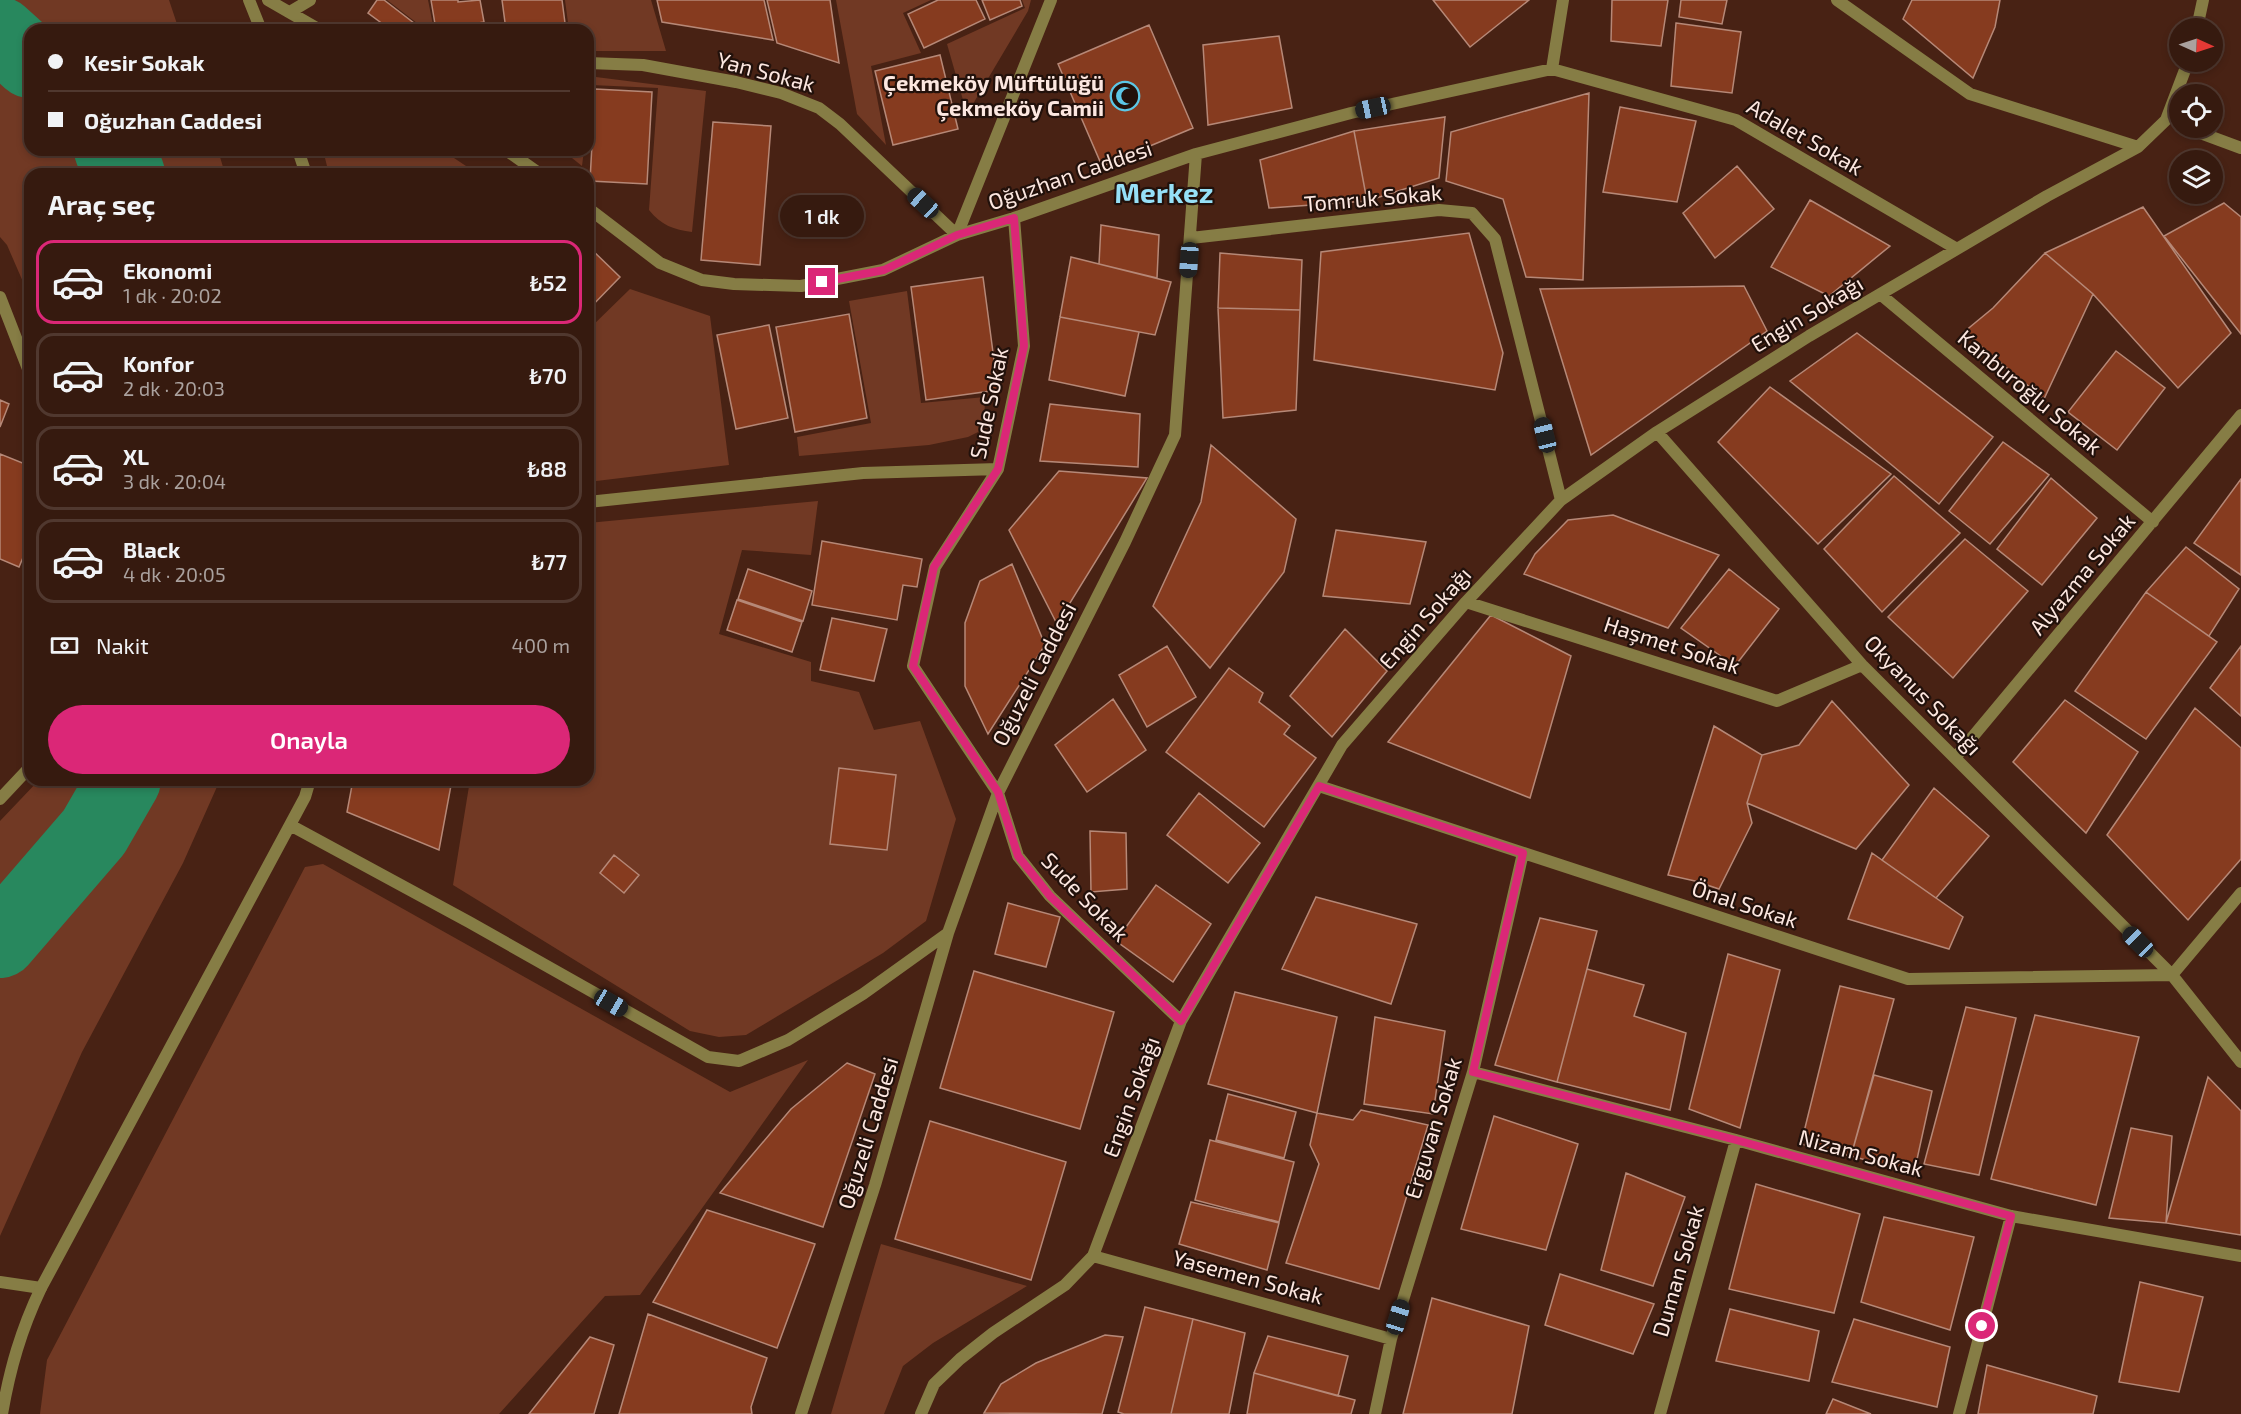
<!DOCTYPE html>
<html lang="tr">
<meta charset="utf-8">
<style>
:root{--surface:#361a0f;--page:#41271d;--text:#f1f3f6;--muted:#aaa19e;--line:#50382f;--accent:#db2777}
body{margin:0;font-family:"Exo 2",sans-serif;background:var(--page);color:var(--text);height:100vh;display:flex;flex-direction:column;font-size:22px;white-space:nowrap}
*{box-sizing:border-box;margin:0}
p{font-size:20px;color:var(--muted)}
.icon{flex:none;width:33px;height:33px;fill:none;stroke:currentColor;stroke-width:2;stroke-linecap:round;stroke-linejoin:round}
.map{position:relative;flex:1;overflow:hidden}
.details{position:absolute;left:24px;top:168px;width:570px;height:618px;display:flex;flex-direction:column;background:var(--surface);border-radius:18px;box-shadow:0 3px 9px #0003,0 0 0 2px var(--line)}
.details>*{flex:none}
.guide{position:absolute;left:24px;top:24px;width:570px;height:132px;border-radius:18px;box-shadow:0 3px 9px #0003,0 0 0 2px var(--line);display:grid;align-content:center;height:132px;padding:0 24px;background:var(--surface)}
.needle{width:39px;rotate:93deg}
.buttons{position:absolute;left:2169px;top:18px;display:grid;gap:12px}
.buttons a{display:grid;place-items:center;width:54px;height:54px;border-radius:50%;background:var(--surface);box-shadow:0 3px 9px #0003,0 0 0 2px var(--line);font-size:30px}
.end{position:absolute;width:27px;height:27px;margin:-14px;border:8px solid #db2777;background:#fff;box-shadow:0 0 0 3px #fff}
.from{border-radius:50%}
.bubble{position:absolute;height:42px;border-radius:21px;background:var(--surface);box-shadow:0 3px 9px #0003,0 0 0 2px var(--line);font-size:20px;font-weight:600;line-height:42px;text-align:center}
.car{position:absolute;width:18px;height:36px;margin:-18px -9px;border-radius:8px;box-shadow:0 0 4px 2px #0007;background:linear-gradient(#222 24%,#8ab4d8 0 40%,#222 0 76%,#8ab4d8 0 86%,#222 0)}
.guide b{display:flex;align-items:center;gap:21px;height:57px;font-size:22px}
.guide b+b{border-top:2px solid var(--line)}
.guide i{width:15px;height:15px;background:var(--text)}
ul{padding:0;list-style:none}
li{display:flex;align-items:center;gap:18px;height:84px;margin:0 12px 9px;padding:0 12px;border:3px solid var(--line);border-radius:18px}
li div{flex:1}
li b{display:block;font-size:22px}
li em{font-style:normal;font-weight:600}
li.current{border-color:var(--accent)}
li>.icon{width:54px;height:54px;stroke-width:1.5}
h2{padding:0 24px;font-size:27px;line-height:72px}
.pay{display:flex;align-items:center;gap:15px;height:66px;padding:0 24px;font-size:22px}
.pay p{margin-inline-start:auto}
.cta{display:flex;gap:12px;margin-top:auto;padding:12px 24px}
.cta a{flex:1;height:69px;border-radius:36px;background:var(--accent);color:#fff;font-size:24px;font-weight:600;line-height:69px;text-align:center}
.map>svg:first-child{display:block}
</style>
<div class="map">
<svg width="2241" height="1414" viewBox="0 0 2241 1414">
<rect width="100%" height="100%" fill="#482214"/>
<path fill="#713924" d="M0 0H169L179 30H30V150H218L225 174H30V298L7 245 0 237Z
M387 0H428L434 30H426Z
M565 0H651L666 51H588V30H569Z
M836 0H931L903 13 921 53 871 66 886 145 857 114Z
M1022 0H1031L1028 11 967 114 947 44 1025 8Z
M495 22 496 30H448Z
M588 76 706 91 692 232C674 230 661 225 649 210L658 88 591 85 588 112Z
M323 150H442L478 174H329Z
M562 150H584L582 166Z
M630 289 710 316 729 465 588 482V330Z
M907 291 921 403 985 397 984 429 968 437 929 445 799 456 797 437 871 423 849 301Z
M818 501 811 555 742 550 719 634 811 662V681L859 692 874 730 920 721 956 819 926 921 883 953 746 1035 719 1037 690 1031 453 885 470 780H588V523Z
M39 780H220L183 863 82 1052 0 1236V821Z
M323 864 730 1092 808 1060 640 1295 605 1296 499 1414H40L47 1360 305 867Z
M881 1244 1027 1286 933 1343 903 1366 884 1414H831Z"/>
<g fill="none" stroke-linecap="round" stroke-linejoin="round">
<path stroke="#28885e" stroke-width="74" d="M0 34 30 61
M111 150 128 174
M0 941 94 832 124 780"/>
</g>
<path fill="#863b1f" stroke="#b68877" stroke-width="1.5" d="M377 0H384L423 30H391L368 13Z
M431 0H458V2L480 0 484 22 436 30Z
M502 0H562L565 23 506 30Z
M657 0H764L773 40 662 22Z
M767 0H830L839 63 777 43Z
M938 0H976L985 19 924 48 908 14Z
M982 0H1020L1022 6 990 20Z
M1433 0H1529L1470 47Z
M1612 0H1668L1661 46 1611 41Z
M1681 0H1727L1722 24 1679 17Z
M1912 0H2000L1995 27 1973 78 1903 19Z
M1676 23 1741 32 1732 93 1671 86Z
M1149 25 1193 128 1102 166 1058 64Z
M1279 36 1292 108 1208 125 1203 45Z
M940 55 958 129 893 145 875 71Z
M595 89 652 92 647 184 590 181Z
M1589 93 1583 280 1526 277 1503 199 1446 181 1451 132Z
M1620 107 1696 121 1677 202 1603 192Z
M1445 117 1439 178 1367 201 1354 131Z
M713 122 771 126 760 265 701 260Z
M1354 131 1367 201 1269 208 1260 160Z
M1737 166 1774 209 1715 258 1683 213Z
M1810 200 1890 246 1829 296 1771 267Z
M2224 203 2241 217V334L2164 236Z
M2143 207 2231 333 2178 388 2093 294 2045 253Z
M1101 225 1159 235 1157 278 1099 264Z
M1469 233 1503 353 1495 390 1314 360 1321 252Z
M588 246 620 277 588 310Z
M1220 253 1302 260 1300 310 1218 308Z
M2045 253 2093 294 2044 399 1964 332 1993 308Z
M1071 257 1171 282 1155 335 1060 317Z
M983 277 998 390 926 400 911 287Z
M1744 286 1767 331 1591 455 1540 289Z
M1218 308 1300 310 1296 410 1223 418Z
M849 314 867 418 795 432 776 327Z
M1060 317 1139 332 1125 396 1049 380Z
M769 325 788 418 736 429 717 335Z
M1857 333 1993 437 1939 504 1790 381Z
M2116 351 2165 388 2117 450 2068 412Z
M1770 387 1891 474 1818 544 1718 442Z
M0 400 9 404 0 427Z
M1050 404 1140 414 1138 467 1040 461Z
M2003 442 2049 475 1990 544 1949 511Z
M1211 445 1296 519 1284 572 1210 668 1153 606 1201 502Z
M0 454 30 466V541L19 567 0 559Z
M1059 471 1147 478 1057 624 1009 530Z
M1894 476 1960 533 1882 612 1824 549Z
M2051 478 2097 518 2042 585 1997 549Z
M2241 479V575L2194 543Z
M1613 515 1719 555 1668 628 1524 574 1535 554 1568 520Z
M1336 530 1426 542 1410 604 1323 596Z
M1965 539 2028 591 1953 678 1888 617Z
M822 541 922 559 917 587 903 585 897 620 812 605Z
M2186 547 2239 589 2209 636 2146 592Z
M1012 564 1045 645 988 734 965 686V623L980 581Z
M748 569 812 591 803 621 738 599Z
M1729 569 1779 609 1735 666 1681 628Z
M2146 592 2217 642 2146 739 2075 691Z
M737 600 802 622 792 652 727 630Z
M1491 615 1571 656 1530 798 1388 742Z
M832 618 887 629 874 681 820 670Z
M1345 629 1387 671 1332 737 1290 696Z
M1167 646 1196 697 1147 727 1119 675Z
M2241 646V716L2210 688Z
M1229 668 1263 693 1259 702 1290 726 1284 734 1316 758 1264 827 1166 752Z
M1113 699 1146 750 1087 792 1055 745Z
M2065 700 2138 752 2086 833 2013 762Z
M1832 701 1909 785 1856 849 1747 803 1762 755 1799 745Z
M2195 708 2241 748V859L2188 920 2107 835Z
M1714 726 1762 755 1747 803 1752 823 1719 889 1695 881 1668 875Z
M839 768 896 775 887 850 830 844Z
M353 780H452L439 850 347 812Z
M1934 788 1989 836 1936 898 1882 860Z
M1199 793 1260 843 1228 883 1167 835Z
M1090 831 1126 833 1127 889 1091 892Z
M1872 853 1963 917 1949 949 1848 919Z
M614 855 639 875 624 893 600 873Z
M1156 885 1211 924 1173 982 1116 941Z
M1316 897 1417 924 1391 1004 1282 969Z
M1008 903 1060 917 1046 967 995 954Z
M1540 918 1597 931 1557 1082 1495 1065Z
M1728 954 1780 970 1740 1128 1689 1109Z
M1587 969 1644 985 1634 1016 1686 1033 1670 1110 1557 1082Z
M974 971 1114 1012 1080 1129 940 1088Z
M1840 986 1894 999 1851 1156 1801 1144Z
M1235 992 1337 1017 1317 1113 1208 1084Z
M1966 1007 2016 1018 1979 1175 1924 1164Z
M2035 1015 2139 1037 2096 1205 1991 1179Z
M1375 1017 1445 1031 1433 1114 1364 1104Z
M847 1063 875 1074 823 1227 720 1193 791 1109Z
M1874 1075 1932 1091 1914 1173 1851 1156Z
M2208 1077 2241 1111V1235L2166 1223Z
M1228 1094 1296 1112 1284 1158 1216 1140Z
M1361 1110 1428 1125 1379 1289 1286 1263 1319 1164 1310 1145 1317 1113 1353 1120Z
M1494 1116 1578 1144 1546 1250 1461 1229Z
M930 1121 1066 1162 1031 1280 895 1239Z
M2131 1128 2172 1136 2166 1223 2109 1218Z
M1210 1140 1294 1162 1279 1222 1195 1200Z
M1626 1173 1685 1197 1653 1286 1601 1270Z
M1756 1184 1860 1214 1834 1313 1729 1289Z
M1191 1202 1279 1223 1267 1270 1179 1244Z
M707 1210 815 1244 777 1348 653 1302Z
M1884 1217 1974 1237 1950 1330 1861 1302Z
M1560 1274 1654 1304 1633 1354 1545 1325Z
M2140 1282 2203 1297 2179 1392 2119 1382Z
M1432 1298 1529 1326 1512 1414H1403Z
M1145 1307 1193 1319 1171 1414H1124L1118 1412Z
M1730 1309 1819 1331 1809 1381 1716 1361Z
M648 1314 767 1358 751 1407 752 1414H619Z
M1193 1319 1245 1333 1229 1414H1171Z
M1854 1319 1950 1347 1937 1407 1832 1382Z
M1105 1335 1123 1337 1102 1414 984 1413 1001 1384 1036 1363Z
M1268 1336 1348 1356 1338 1396 1254 1373Z
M590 1337 614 1345 594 1414H529Z
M1987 1365 2097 1396 2093 1414H1978Z
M1254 1373 1355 1400 1351 1414H1247Z
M1833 1399 1871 1414H1826Z"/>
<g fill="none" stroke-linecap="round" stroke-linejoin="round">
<path stroke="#867d45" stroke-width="12" d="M0 297 30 374
M0 799 30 767
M0 1282 41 1288"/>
<path stroke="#867d45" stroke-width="12" d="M249 0 261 30
M268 0 320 30
M1837 0 1970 94 2138 147
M290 12 310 0
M2197 28 2203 0
M588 63 643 65 736 82 781 93 819 108 840 124 957 235 1051 0
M1552 69 1563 0
M2187 128 2241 148
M298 150 306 174
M506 150 540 174
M588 208 660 263 702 280 734 284 801 286 883 270 957 235 1014 218 1196 154 1351 113 1552 69 1736 120 1957 249
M1014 218 1024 346 998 469 935 567 913 666 998 793 1018 856 1050 896 1181 1021
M1191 238 1439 210 1472 213 1495 239 1561 500
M1880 294 2153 522
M1657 432 1862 665 2172 975 2241 1062
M588 502 863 473 998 469
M1466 602 1777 701 1862 665
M1955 758 2241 415
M1319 786 1908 979 2172 975
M290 825 469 922 708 1057 739 1061 788 1040 863 994 948 933
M2172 975 2241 893
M1473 1072 1736 1140 2011 1216 2241 1256
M1093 1256 1391 1339
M2 1414C10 1368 21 1330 41 1288L305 797 310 780
M801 1414 875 1185 948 933 998 793 1125 542 1175 435 1196 154
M921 1414 934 1384 960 1359 993 1333 1065 1285 1093 1256 1181 1021 1342 745 1466 602 1561 500 1657 432 1809 336 2047 196 2138 147 2166 120 2188 62
M1375 1414 1391 1339 1473 1072 1523 853
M1660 1414 1736 1140
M1959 1414 2011 1216"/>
</g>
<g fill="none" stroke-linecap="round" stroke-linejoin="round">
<path stroke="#db2777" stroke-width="8" d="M822 282 884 270 957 235 1014 218 1024 346 998 469 934 567 913 666 998 792 1018 856 1050 896 1181 1021 1319 786 1523 853 1473 1072 1736 1140 2011 1216 1982 1326"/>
</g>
<defs>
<g id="mosque-ring" transform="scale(1.5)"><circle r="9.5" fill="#22110b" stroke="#5cc7e7" stroke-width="1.5"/><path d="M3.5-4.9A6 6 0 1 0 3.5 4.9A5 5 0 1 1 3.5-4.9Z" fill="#5cc7e7"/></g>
</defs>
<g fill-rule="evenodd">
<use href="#mosque-ring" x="1125" y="96"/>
</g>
<g text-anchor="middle" stroke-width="4.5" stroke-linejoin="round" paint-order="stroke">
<g font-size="22" fill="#fce7e0" stroke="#22110b">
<text transform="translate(766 72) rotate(15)" y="8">Yan Sokak</text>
<text transform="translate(1805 137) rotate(30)" y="8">Adalet Sokak</text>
<text transform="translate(1070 175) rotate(-19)" y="8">Oğuzhan Caddesi</text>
<text transform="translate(1373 198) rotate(-5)" y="8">Tomruk Sokak</text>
<text transform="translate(1807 314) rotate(-31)" y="8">Engin Sokağı</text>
<text transform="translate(2030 392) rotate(40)" y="8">Kanburoğlu Sokak</text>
<text transform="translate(989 403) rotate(-78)" y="8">Sude Sokak</text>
<text transform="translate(2082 574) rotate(-50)" y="8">Alyazma Sokak</text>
<text transform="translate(1425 618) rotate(-49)" y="8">Engin Sokağı</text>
<text transform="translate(1672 645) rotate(18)" y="8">Haşmet Sokak</text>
<text transform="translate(1034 674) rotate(-63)" y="8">Oğuzeli Caddesi</text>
<text transform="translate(1923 695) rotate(46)" y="8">Okyanus Sokağı</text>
<text transform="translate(1085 897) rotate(46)" y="8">Sude Sokak</text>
<text transform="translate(1745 904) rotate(18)" y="8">Önal Sokak</text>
<text transform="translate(1131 1097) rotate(-70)" y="8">Engin Sokağı</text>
<text transform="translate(1433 1128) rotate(-73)" y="8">Erguvan Sokak</text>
<text transform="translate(868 1133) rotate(-73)" y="8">Oğuzeli Caddesi</text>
<text transform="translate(1861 1153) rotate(15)" y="8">Nizam Sokak</text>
<text transform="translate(1678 1271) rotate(-74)" y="8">Duman Sokak</text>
<text transform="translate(1248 1277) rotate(15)" y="8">Yasemen Sokak</text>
</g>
<g font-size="22" font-weight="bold" fill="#fce7e0" stroke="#22110b" text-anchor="end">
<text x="1104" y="91">Çekmeköy Müftülüğü<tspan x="1104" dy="25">Çekmeköy Camii</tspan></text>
</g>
<g font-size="28" font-weight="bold" fill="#96e0f7" stroke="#22110b">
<text x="1164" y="203">Merkez</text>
</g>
</g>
</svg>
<div class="buttons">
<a><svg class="needle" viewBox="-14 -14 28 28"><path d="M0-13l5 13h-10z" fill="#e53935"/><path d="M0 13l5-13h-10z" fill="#aaa19e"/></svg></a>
<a><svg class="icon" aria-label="locate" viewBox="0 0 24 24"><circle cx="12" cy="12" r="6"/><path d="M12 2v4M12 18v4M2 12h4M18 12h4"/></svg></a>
<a><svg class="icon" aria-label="layers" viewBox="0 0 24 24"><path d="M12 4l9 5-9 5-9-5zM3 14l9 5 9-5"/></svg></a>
</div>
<i class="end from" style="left:1982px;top:1326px"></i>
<i class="end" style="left:822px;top:282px"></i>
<div class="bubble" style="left:780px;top:195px;width:84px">1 dk</div>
<i class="car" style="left:1373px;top:108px;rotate:258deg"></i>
<i class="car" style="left:923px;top:203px;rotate:313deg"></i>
<i class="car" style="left:1189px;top:260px;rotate:184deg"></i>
<i class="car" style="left:1545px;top:435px;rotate:346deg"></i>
<i class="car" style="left:2138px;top:942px;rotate:315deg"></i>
<i class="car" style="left:611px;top:1003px;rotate:120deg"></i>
<i class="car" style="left:1398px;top:1317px;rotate:17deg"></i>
<div class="guide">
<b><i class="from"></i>Kesir Sokak</b>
<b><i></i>Oğuzhan Caddesi</b>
</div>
<section class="details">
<h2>Araç seç</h2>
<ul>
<li class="current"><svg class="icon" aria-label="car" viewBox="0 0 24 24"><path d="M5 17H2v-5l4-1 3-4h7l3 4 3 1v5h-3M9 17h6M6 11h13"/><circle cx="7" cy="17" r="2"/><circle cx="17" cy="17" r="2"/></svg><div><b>Ekonomi</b><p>1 dk · 20:02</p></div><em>₺52</em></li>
<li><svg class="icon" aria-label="car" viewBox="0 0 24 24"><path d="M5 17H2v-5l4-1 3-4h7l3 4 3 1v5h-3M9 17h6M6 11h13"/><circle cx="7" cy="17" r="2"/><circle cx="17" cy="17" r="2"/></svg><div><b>Konfor</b><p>2 dk · 20:03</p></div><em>₺70</em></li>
<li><svg class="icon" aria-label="car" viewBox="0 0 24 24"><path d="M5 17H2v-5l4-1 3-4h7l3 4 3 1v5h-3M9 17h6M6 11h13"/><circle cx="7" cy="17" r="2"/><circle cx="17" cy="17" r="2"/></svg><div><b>XL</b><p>3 dk · 20:04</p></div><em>₺88</em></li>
<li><svg class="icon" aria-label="car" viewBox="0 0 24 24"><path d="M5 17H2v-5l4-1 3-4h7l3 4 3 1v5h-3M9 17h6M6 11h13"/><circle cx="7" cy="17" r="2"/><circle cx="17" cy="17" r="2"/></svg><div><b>Black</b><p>4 dk · 20:05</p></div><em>₺77</em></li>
</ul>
<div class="pay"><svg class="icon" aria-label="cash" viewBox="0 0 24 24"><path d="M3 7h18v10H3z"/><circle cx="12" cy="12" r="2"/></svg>Nakit<p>400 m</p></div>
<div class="cta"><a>Onayla</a></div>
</section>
</div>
